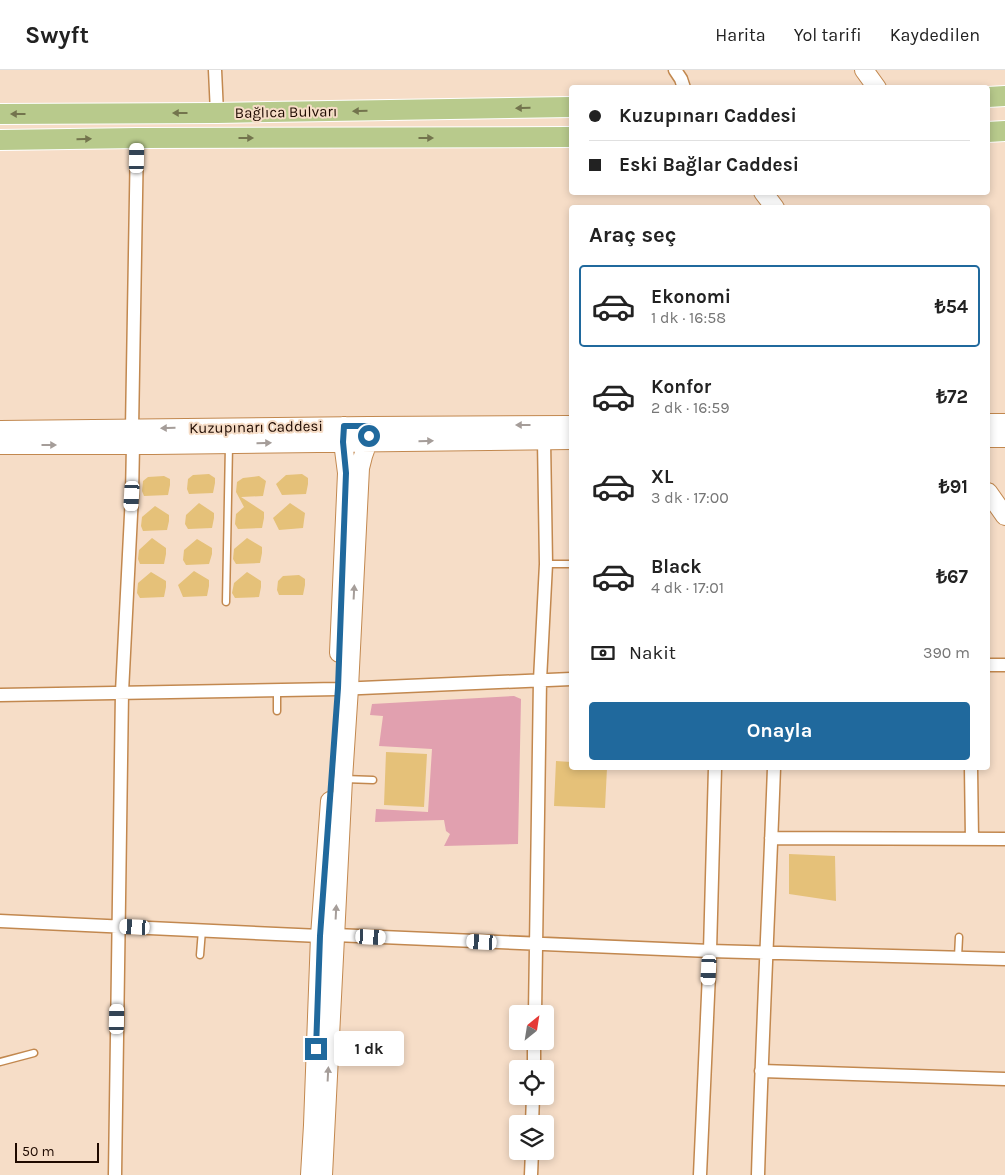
<!DOCTYPE html>
<html lang="tr">
<meta charset="utf-8">
<style>
:root{--surface:#fff;--page:#f2f2f2;--text:#222;--muted:#767676;--line:#e0e0e0;--accent:#20699d}
body{margin:0;font-family:Karla,sans-serif;background:var(--page);color:var(--text);height:100vh;display:flex;flex-direction:column;font-size:19px;white-space:nowrap}
*{box-sizing:border-box;margin:0}
p{font-size:16px;color:var(--muted)}
.icon{flex:none;width:28px;height:28px;fill:none;stroke:currentColor;stroke-width:2;stroke-linecap:round;stroke-linejoin:round}
.map{position:relative;flex:1;overflow:hidden}
.panel{position:absolute;left:569px;top:135px;width:421px;height:565px;display:flex;flex-direction:column;background:var(--surface);border-radius:5px;box-shadow:0 2px 8px #0003}
.panel>*{flex:none}
.guide{position:absolute;left:569px;top:15px;width:421px;height:110px;border-radius:5px;box-shadow:0 2px 8px #0003;display:grid;align-content:center;height:110px;padding:0 20px;background:var(--surface)}
.needle{width:32px;rotate:30deg}
.controls{position:absolute;left:509px;top:935px;display:grid;gap:10px}
.controls a{display:grid;place-items:center;width:45px;height:45px;border-radius:5px;background:var(--surface);box-shadow:0 2px 8px #0003;font-size:25px}
.scale{position:absolute;left:15px;bottom:12px;width:84px;box-sizing:border-box;padding-left:5px;border:2px solid #1f0a00;border-top:0;font-size:14px;line-height:18px;white-space:nowrap;color:#1f0a00;-webkit-text-stroke:4px #f6ddc7;paint-order:stroke}
.end{position:absolute;width:22px;height:22px;margin:-11px;border:6px solid #20699d;background:#fff;box-shadow:0 0 0 2px #fff}
.from{border-radius:50%}
.bubble{position:absolute;height:35px;border-radius:5px;background:var(--surface);box-shadow:0 2px 8px #0003;font-size:16px;font-weight:700;line-height:35px;text-align:center}
.car{position:absolute;width:15px;height:30px;margin:-15px -8px;border-radius:6px;box-shadow:0 0 4px 1px #0007;background:linear-gradient(#fff 24%,#345 0 40%,#fff 0 76%,#345 0 86%,#fff 0)}
.guide b{display:flex;align-items:center;gap:18px;height:48px;font-size:19px}
.guide b+b{border-top:1px solid var(--line)}
.guide i{width:12px;height:12px;background:var(--text)}
ul{padding:0;list-style:none}
li{display:flex;align-items:center;gap:15px;height:82px;margin:0 10px 8px;padding:0 10px;border:2px solid transparent;border-radius:5px}
li div{flex:1}
li b{display:block;font-size:19px}
li em{font-style:normal;font-weight:700}
li.current{border-color:var(--accent)}
li>.icon{width:45px;height:45px;stroke-width:1.5}
h2{padding:0 20px;font-size:22px;line-height:60px}
.pay{display:flex;align-items:center;gap:12px;height:55px;padding:0 20px;font-size:19px}
.pay p{margin-inline-start:auto}
.action{display:flex;gap:10px;margin-top:auto;padding:10px 20px}
.action a{flex:1;height:58px;border-radius:5px;background:var(--accent);color:#fff;font-size:20px;font-weight:700;line-height:58px;text-align:center}
header{display:flex;align-items:center;gap:30px;box-sizing:border-box;height:70px;padding:0 25px;background:var(--surface);border-bottom:1px solid var(--line)}
header strong{font-size:24px}
nav{display:flex;gap:28px;margin-inline-start:auto;font-size:18px}
.map>svg:first-child{display:block}
</style>
<header>
<strong>Swyft</strong>
<nav><a>Harita</a><a>Yol tarifi</a><a>Kaydedilen</a></nav>
</header>
<div class="map">
<svg width="1005" height="1105" viewBox="0 0 1005 1105">
<rect width="100%" height="100%" fill="#f6ddc7"/>
<path fill="#e1a0af" d="M514 626 521 629 518 774 444 776 450 764 446 761 444 750 375 752 376 739 428 742 432 679 379 676 383 646 370 645 372 634Z"/>
<path fill="#e5c179" d="M209 404 215 408V413L213 423 189 424 187 419 188 409 193 405Z
M302 404 308 408V414L306 424 282 425 276 414 286 405Z
M164 406 170 409V415L168 425 144 426 142 421 143 411 148 407Z
M259 406 266 411 263 426 241 427 264 442V448L262 458 238 459 235 454 236 444 244 437 236 422 237 412 243 408Z
M199 433 214 443V448L212 458 188 459 185 454 186 445Z
M290 433 305 443 303 458 279 460 273 448Z
M155 436 169 445V451L167 460 143 461 141 456 142 447Z
M152 468 166 478V484L164 494H140L138 489 139 480Z
M247 468 262 477V483L260 493 236 494 233 489 234 479Z
M197 469 212 478V484L209 494 186 495 183 490 184 480Z
M194 501 209 510V516L207 526 183 527 178 515Z
M151 502 166 511V517L164 527 140 528 137 523 138 513Z
M247 502 261 511V517L259 527 235 528 232 523 234 513Z
M299 505 305 509V515L303 525H279L277 520 278 511 283 506Z
M386 682 427 684 424 737 384 735Z
M556 691 571 692V698H607L605 738 554 736Z
M789 784 835 786 836 831 789 824Z"/>
<g fill="none" stroke-linecap="round" stroke-linejoin="round">
<g stroke="#c2884f" stroke-width="9">
<path id="lane" d="M546 494H571
M226 532 229 375
M277 641V620
M344 709 373 710
M200 885 202 860
M958 887 959 867
M0 992 34 983"/>
</g>
<g stroke="#c2884f" stroke-width="15">
<path id="street" d="M215 0 217 43
M675 0 681 9 684 18
M132 359 137 68
M988 595H1005
M0 625 338 619 571 609
M971 698 972 769
M771 768 1005 769
M0 851 320 866 335 865 710 881 1005 889
M535 944 540 610 546 494 544 370
M534 999V971
M761 1001 1005 1009
M532 1054 533 1026
M115 1105 122 622 132 425 133 375
M531 1105 532 1081
M700 1105 710 881 715 698
M758 1105C762 969 769 833 774 698"/>
</g>
<g stroke="#c2884f" stroke-width="20">
<path id="secondary" d="M864 0 877 18
M763 122 775 138
M988 353H1005
M0 360 369 356 571 355
M988 368H1005
M0 375H153L571 370
M988 422 1005 446
M339 583 347 403 343 372 344 356
M310 1105 313 1055 320 866 330 731
M323 1105 343 709 349 618 360 398 363 386 368 372 369 356"/>
</g>
<g stroke="#fff" stroke-width="22">
<path id="primary" d="M988 27 1005 26
M0 44 217 43 571 37
M988 62 1005 61
M0 70 137 68 571 67"/>
</g>
<use href="#lane" stroke="#fff" stroke-width="6"/>
<use href="#street" stroke="#fff" stroke-width="12"/>
<use href="#secondary" stroke="#fff" stroke-width="18"/>
<use href="#primary" stroke="#b8ca8c" stroke-width="20"/>
</g>
<defs><path id="oneway-solid" d="M-6-.8H1V-3.2L6.5 0L1 3.2V.8H-6Z" transform="scale(1.25)"/></defs>
<g fill="#73744d">
<use href="#oneway-solid" transform="translate(523 38) rotate(179)"/>
<use href="#oneway-solid" transform="translate(360 41) rotate(179)"/>
<use href="#oneway-solid" transform="translate(180 43) rotate(180)"/>
<use href="#oneway-solid" transform="translate(18 44) rotate(180)"/>
<use href="#oneway-solid" transform="translate(246 68)"/>
<use href="#oneway-solid" transform="translate(426 68)"/>
<use href="#oneway-solid" transform="translate(84 69) rotate(-1)"/>
</g>
<g fill="#a59d99">
<use href="#oneway-solid" transform="translate(523 355) rotate(180)"/>
<use href="#oneway-solid" transform="translate(168 358) rotate(179)"/>
<use href="#oneway-solid" transform="translate(426 371) rotate(-1)"/>
<use href="#oneway-solid" transform="translate(264 373) rotate(-1)"/>
<use href="#oneway-solid" transform="translate(49 375)"/>
<use href="#oneway-solid" transform="translate(354 522) rotate(-87)"/>
<use href="#oneway-solid" transform="translate(336 842) rotate(-87)"/>
<use href="#oneway-solid" transform="translate(328 1004) rotate(-87)"/>
</g>
<g fill="none" stroke-linecap="round" stroke-linejoin="round">
<path stroke="#20699d" stroke-width="6" d="M316 979 320 866 338 618 346 403 343 372 344 356H369V366"/>
</g>
<g text-anchor="middle" stroke-width="4" stroke-linejoin="round" paint-order="stroke">
<g font-size="15" fill="#1f0a00" stroke="#f6ddc7">
<text transform="translate(286 42) rotate(-1)" y="5">Bağlıca Bulvarı</text>
<text transform="translate(256 357) rotate(-1)" y="5">Kuzupınarı Caddesi</text>
</g>
</g>
</svg>
<div class="controls">
<a><svg class="needle" viewBox="-14 -14 28 28"><path d="M0-13l5 13h-10z" fill="#e53935"/><path d="M0 13l5-13h-10z" fill="#767676"/></svg></a>
<a><svg class="icon" aria-label="locate" viewBox="0 0 24 24"><circle cx="12" cy="12" r="6"/><path d="M12 2v4M12 18v4M2 12h4M18 12h4"/></svg></a>
<a><svg class="icon" aria-label="layers" viewBox="0 0 24 24"><path d="M12 4l9 5-9 5-9-5zM3 14l9 5 9-5"/></svg></a>
</div>
<div class="scale">50 m</div>
<i class="end from" style="left:369px;top:366px"></i>
<i class="end" style="left:316px;top:979px"></i>
<div class="bubble" style="left:334px;top:961px;width:70px">1 dk</div>
<i class="car" style="left:137px;top:88px;rotate:1deg"></i>
<i class="car" style="left:132px;top:426px;rotate:183deg"></i>
<i class="car" style="left:135px;top:857px;rotate:273deg"></i>
<i class="car" style="left:371px;top:867px;rotate:93deg"></i>
<i class="car" style="left:482px;top:872px;rotate:273deg"></i>
<i class="car" style="left:709px;top:900px;rotate:183deg"></i>
<i class="car" style="left:117px;top:949px;rotate:1deg"></i>
<div class="guide">
<b><i class="from"></i>Kuzupınarı Caddesi</b>
<b><i></i>Eski Bağlar Caddesi</b>
</div>
<section class="panel">
<h2>Araç seç</h2>
<ul>
<li class="current"><svg class="icon" aria-label="car" viewBox="0 0 24 24"><path d="M5 17H2v-5l4-1 3-4h7l3 4 3 1v5h-3M9 17h6M6 11h13"/><circle cx="7" cy="17" r="2"/><circle cx="17" cy="17" r="2"/></svg><div><b>Ekonomi</b><p>1 dk · 16:58</p></div><em>₺54</em></li>
<li><svg class="icon" aria-label="car" viewBox="0 0 24 24"><path d="M5 17H2v-5l4-1 3-4h7l3 4 3 1v5h-3M9 17h6M6 11h13"/><circle cx="7" cy="17" r="2"/><circle cx="17" cy="17" r="2"/></svg><div><b>Konfor</b><p>2 dk · 16:59</p></div><em>₺72</em></li>
<li><svg class="icon" aria-label="car" viewBox="0 0 24 24"><path d="M5 17H2v-5l4-1 3-4h7l3 4 3 1v5h-3M9 17h6M6 11h13"/><circle cx="7" cy="17" r="2"/><circle cx="17" cy="17" r="2"/></svg><div><b>XL</b><p>3 dk · 17:00</p></div><em>₺91</em></li>
<li><svg class="icon" aria-label="car" viewBox="0 0 24 24"><path d="M5 17H2v-5l4-1 3-4h7l3 4 3 1v5h-3M9 17h6M6 11h13"/><circle cx="7" cy="17" r="2"/><circle cx="17" cy="17" r="2"/></svg><div><b>Black</b><p>4 dk · 17:01</p></div><em>₺67</em></li>
</ul>
<div class="pay"><svg class="icon" aria-label="cash" viewBox="0 0 24 24"><path d="M3 7h18v10H3z"/><circle cx="12" cy="12" r="2"/></svg>Nakit<p>390 m</p></div>
<div class="action"><a>Onayla</a></div>
</section>
</div>
